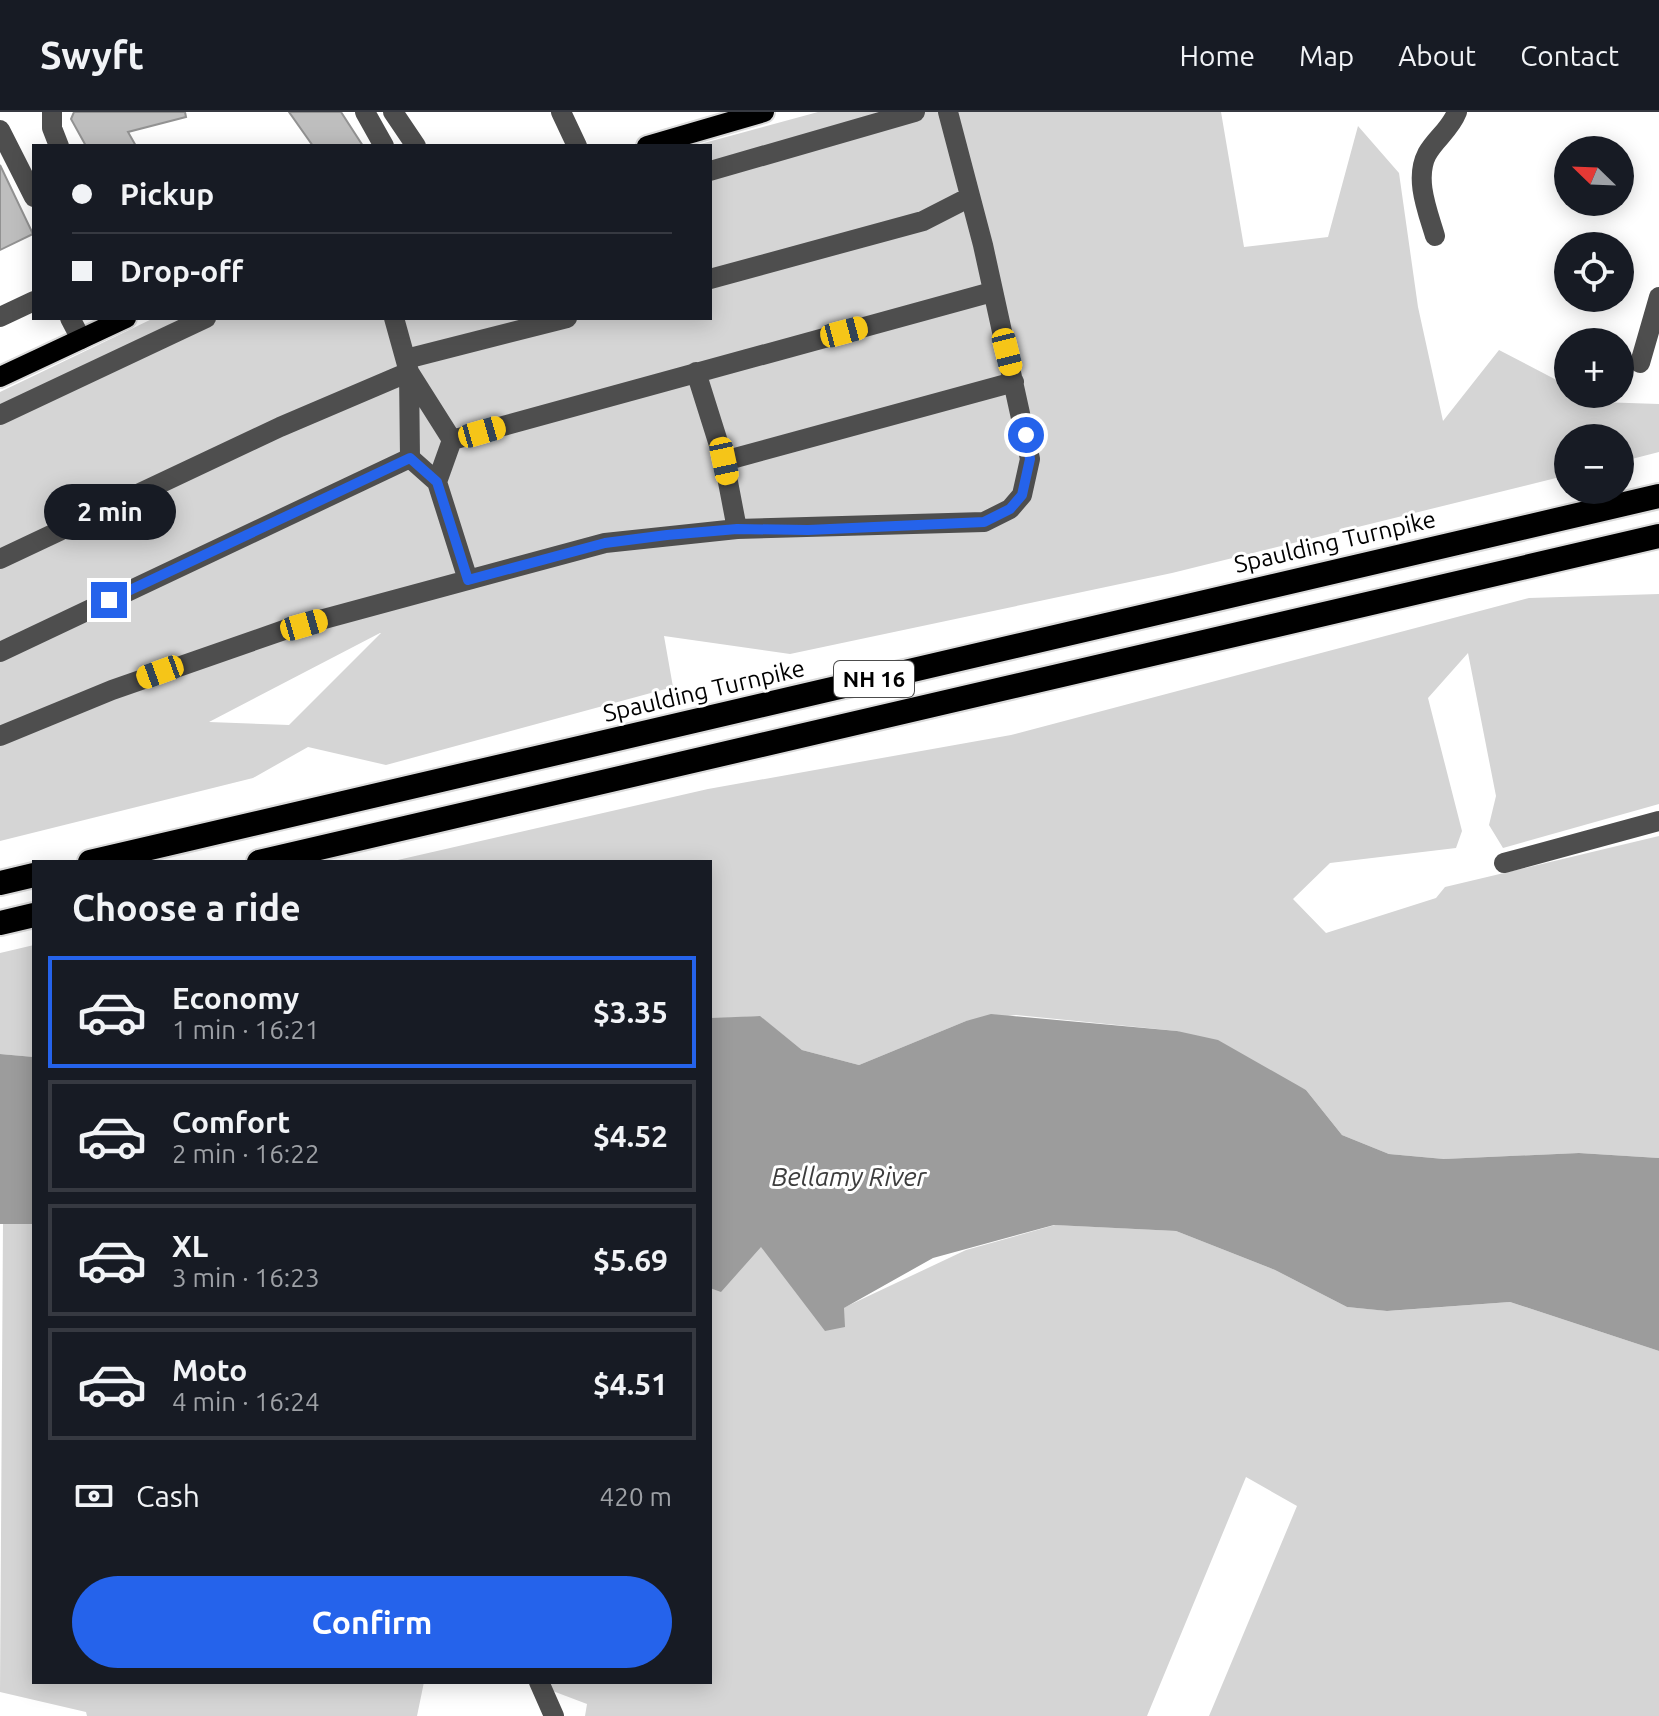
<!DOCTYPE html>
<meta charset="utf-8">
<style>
:root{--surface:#171b24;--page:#20242c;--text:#f1f3f6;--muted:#9ea1a6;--line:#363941;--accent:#2563eb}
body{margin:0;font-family:Ubuntu,sans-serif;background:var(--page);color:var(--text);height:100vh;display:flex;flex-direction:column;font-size:30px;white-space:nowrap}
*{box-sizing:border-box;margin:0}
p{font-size:26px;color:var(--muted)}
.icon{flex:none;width:44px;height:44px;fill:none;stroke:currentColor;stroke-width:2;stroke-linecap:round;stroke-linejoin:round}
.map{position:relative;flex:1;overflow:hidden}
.drawer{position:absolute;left:32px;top:748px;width:680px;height:824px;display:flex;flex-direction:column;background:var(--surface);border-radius:0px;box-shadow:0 4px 20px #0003}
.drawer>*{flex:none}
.hud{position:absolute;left:32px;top:32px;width:680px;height:176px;border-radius:0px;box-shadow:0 4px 20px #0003;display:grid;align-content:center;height:176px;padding:0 40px;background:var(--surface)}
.needle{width:52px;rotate:293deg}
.fabs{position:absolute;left:1554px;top:24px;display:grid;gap:16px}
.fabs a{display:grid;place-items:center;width:80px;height:80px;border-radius:50%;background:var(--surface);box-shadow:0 4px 20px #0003;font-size:40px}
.end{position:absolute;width:36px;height:36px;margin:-18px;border:10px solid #2563eb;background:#fff;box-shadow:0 0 0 4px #fff}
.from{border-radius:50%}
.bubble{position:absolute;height:56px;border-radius:28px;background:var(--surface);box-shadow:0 4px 20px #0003;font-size:26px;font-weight:600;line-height:56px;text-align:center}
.car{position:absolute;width:24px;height:48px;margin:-24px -12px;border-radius:10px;box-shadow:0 0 6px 2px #0007;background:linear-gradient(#f5c518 24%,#345 0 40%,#f5c518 0 76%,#345 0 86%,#f5c518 0)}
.hud b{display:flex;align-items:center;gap:28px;height:76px;font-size:30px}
.hud b+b{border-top:2px solid var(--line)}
.hud i{width:20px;height:20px;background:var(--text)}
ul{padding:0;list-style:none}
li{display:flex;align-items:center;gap:24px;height:112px;margin:0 16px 12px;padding:0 24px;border:4px solid var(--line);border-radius:0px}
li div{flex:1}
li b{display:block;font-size:30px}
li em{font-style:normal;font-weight:600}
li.on{border-color:var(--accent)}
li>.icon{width:72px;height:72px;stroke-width:1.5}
h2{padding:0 40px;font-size:36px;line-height:96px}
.pay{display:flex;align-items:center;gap:20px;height:88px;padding:0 40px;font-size:30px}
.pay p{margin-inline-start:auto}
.primary-button{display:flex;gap:16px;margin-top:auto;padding:16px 40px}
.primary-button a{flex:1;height:92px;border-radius:48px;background:var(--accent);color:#fff;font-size:32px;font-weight:600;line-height:92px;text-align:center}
header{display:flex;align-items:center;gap:48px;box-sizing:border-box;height:112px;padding:0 40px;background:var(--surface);border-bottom:2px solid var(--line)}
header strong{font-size:38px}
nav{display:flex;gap:44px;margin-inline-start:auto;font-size:28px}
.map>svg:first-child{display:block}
</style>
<header>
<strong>Swyft</strong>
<nav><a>Home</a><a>Map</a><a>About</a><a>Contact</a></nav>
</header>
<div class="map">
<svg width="1659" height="1604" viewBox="0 0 1659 1604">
<rect width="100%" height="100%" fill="#fff"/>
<path fill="#d5d5d5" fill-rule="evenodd" d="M818 0H1221L1244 135 1328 125 1358 14 1399 61 1418 195 1443 309 1499 238 1568 274V282H1583L1599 290 1659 292V340L1620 350V326H1568V363L1172 461 790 542 664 524 673 575 386 653 308 635 253 666 0 729V280L154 206H710V34H693ZM381 521 289 613 209 610 380 521Z
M1659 482V692L1503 736 1489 713 1496 684 1468 541 1428 586 1462 719 1456 736 1330 751 1293 787 1326 821 1436 786 1445 775 1659 724V1046L1579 1041 1444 1047 1389 1042 1342 1023 1306 978 1177 919 1016 903 966 909 859 953 802 938 759 904 710 907V750H389L708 677 1011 623 1529 486Z
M34 833V945L0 942V841Z
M3 1111 34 1112V1570H424L417 1604H87L86 1600 0 1580Z
M1055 1113 1176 1119 1275 1158 1347 1195 1388 1199 1510 1190 1659 1239V1604H1209L1297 1394 1246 1365 1147 1604H585L587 1592 529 1570H710V1153L761 1134 843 1196 966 1138Z"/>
<path fill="#9c9c9c" d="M991 902 1177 919 1218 928 1306 978 1342 1023 1389 1042 1444 1047 1579 1041 1659 1046V1239L1510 1190 1387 1199 1347 1195 1275 1158 1176 1119 1054 1113 933 1146 844 1196 845 1215 825 1219 761 1135 721 1180 710 1176 711 906 760 904 802 938 859 953 966 909Z
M0 942 34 945V1112H0Z"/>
<path fill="#bebebe" stroke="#929292" stroke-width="2" d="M74 0H185L186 5 128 20 136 34H86L71 7Z
M289 0H341L363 34H313Z
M0 53 33 122 0 138Z"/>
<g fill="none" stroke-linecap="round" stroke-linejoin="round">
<g stroke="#dbdbdb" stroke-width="24">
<path id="major" d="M647 34 764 0
M0 265 126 206"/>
</g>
<g stroke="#dbdbdb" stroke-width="28">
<path id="highway" d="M90 750 1659 384
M259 750 1659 424
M0 771 34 763
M0 811 34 803"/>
</g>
<path stroke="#4e4e4e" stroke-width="20" d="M52 0V16L59 34
M365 0 384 34
M393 0 416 34
M561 0 577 34
M0 18 34 85
M710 59 915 0
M1435 124C1428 100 1414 67 1427 42 1436 26 1450 18 1457 0
M710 167 923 109 970 85
M0 205 34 189
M70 206 81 227
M406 247 567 206
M1640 251 1659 185
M696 260 724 349 737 417 984 410 1010 397 1022 383 1030 347 983 133 948 0
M0 303 206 206
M452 328 992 180
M724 349 1014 270
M437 370 468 468
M0 447 280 315 409 260 452 328 437 370 410 346 409 260 394 206
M0 540 410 346
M0 624 112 578 287 517 605 431 737 417
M1504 751 1659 709
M539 1570 554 1604"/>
<use href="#major" stroke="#000" stroke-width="20"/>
<use href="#highway" stroke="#000" stroke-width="24"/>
</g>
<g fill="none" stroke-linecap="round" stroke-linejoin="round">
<path stroke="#2563eb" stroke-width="10" d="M109 488 410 346 437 370 468 468 605 431 667 423 737 417 808 418 984 410 1010 397 1022 383 1030 347 1026 323"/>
</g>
<g text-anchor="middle" stroke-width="6" stroke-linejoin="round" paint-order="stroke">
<rect fill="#fff" stroke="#4c4c4c" stroke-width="2" x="834" y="549" width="80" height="36" rx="6"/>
<g font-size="22" font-weight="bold" fill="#000">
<text x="874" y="575">NH 16</text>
</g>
<g font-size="24" fill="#000" stroke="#fff">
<text transform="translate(1335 430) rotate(-13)" y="8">Spaulding Turnpike</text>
<text transform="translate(704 579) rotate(-13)" y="8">Spaulding Turnpike</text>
</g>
<g font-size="26" font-style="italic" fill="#3d3d3d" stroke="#fff">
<text x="849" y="1074">Bellamy River</text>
</g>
</g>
</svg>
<div class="fabs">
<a><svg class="needle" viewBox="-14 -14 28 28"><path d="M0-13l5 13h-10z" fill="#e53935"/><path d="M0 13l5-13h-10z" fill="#9ea1a6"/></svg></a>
<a><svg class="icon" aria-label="locate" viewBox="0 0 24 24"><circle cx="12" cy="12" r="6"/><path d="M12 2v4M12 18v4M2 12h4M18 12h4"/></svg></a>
<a>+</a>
<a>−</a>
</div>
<i class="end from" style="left:1026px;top:323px"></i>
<i class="end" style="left:109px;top:488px"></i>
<div class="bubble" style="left:44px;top:372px;width:132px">2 min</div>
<i class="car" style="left:844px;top:220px;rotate:75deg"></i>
<i class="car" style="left:1007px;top:240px;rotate:166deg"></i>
<i class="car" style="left:482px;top:320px;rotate:74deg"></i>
<i class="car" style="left:724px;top:349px;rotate:168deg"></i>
<i class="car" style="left:304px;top:513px;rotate:74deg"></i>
<i class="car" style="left:160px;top:560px;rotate:250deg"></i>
<div class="hud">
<b><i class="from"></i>Pickup</b>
<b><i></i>Drop-off</b>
</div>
<section class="drawer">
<h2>Choose a ride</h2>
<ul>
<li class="on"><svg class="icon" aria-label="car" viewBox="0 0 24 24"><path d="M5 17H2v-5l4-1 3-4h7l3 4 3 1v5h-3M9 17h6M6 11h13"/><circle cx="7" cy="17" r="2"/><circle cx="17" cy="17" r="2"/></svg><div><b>Economy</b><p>1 min · 16:21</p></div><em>$3.35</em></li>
<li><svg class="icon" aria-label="car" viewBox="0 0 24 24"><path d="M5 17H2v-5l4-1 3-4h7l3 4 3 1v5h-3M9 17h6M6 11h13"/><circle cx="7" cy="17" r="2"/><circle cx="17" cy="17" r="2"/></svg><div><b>Comfort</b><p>2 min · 16:22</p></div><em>$4.52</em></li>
<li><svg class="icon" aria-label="car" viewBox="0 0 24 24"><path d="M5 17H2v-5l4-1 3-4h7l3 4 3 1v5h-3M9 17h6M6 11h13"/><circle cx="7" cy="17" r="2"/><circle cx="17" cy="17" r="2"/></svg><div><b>XL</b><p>3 min · 16:23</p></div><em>$5.69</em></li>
<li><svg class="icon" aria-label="car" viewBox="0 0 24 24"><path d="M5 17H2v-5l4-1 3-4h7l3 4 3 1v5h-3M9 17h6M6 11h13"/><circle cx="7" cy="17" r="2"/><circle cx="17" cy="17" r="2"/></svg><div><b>Moto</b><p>4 min · 16:24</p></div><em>$4.51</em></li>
</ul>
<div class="pay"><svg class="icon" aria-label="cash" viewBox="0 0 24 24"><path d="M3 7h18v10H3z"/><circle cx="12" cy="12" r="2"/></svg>Cash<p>420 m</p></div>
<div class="primary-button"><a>Confirm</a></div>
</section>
</div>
